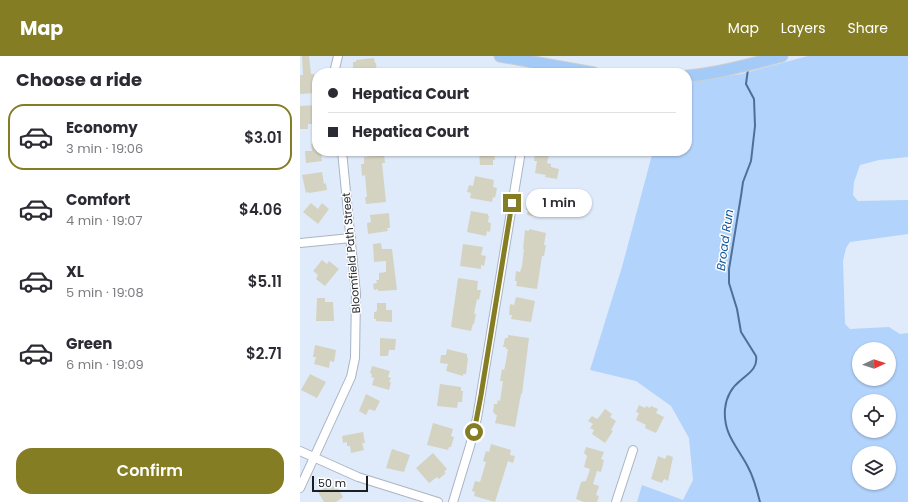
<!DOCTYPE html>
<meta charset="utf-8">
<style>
:root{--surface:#fff;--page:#f2f2f3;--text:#2b2b33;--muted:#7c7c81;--line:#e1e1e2;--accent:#847d24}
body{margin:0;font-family:Poppins,sans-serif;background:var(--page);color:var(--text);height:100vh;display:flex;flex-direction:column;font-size:15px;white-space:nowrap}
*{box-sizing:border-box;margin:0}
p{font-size:13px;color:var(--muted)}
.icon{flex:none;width:22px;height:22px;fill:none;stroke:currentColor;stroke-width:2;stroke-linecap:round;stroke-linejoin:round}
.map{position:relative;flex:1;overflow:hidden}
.details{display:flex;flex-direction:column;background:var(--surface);width:300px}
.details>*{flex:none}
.top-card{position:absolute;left:12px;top:12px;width:380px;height:88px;border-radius:16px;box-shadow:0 1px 3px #0004;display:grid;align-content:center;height:88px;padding:0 16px;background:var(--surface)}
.needle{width:26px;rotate:87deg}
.tools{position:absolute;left:552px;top:286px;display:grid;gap:8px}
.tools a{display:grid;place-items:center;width:44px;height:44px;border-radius:50%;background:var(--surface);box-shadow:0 1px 3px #0004;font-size:20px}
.scale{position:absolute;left:12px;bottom:10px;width:56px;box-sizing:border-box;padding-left:4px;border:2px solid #1a1f24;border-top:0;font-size:11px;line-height:14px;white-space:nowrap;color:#1a1f24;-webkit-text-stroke:3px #fff;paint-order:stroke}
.end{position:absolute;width:18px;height:18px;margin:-9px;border:5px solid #847d24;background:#fff;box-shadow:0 0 0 2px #fff}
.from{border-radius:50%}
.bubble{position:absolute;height:28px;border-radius:14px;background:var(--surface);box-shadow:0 1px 3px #0004;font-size:13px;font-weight:600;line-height:28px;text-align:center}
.top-card b{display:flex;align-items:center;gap:14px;height:38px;font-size:15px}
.top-card b+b{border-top:1px solid var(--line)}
.top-card i{width:10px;height:10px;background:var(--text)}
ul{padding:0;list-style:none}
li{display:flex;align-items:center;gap:12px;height:66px;margin:0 8px 6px;padding:0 8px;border:2px solid transparent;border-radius:16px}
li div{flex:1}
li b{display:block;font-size:15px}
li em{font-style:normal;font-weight:600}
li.current{border-color:var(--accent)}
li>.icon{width:36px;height:36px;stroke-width:1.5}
h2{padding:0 16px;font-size:18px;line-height:48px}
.button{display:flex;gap:8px;margin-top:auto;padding:8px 16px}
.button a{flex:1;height:46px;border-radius:16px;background:var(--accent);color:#fff;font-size:16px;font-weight:600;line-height:46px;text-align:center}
header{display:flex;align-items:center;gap:24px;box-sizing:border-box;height:56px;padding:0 20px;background:var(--accent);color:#fff}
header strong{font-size:19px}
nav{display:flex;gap:22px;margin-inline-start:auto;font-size:14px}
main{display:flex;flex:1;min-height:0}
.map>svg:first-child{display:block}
</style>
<header>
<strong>Map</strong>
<nav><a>Map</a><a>Layers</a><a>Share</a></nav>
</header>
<main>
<section class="details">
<h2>Choose a ride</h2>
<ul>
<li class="current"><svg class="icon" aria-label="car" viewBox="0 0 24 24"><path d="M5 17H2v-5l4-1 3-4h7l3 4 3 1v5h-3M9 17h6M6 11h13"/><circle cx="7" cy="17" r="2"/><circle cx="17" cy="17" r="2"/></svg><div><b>Economy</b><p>3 min · 19:06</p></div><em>$3.01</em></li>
<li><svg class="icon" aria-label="car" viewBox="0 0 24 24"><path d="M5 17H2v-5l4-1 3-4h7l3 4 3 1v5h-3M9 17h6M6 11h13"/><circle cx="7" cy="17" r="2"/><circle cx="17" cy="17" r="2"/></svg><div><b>Comfort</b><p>4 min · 19:07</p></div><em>$4.06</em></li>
<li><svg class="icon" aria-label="car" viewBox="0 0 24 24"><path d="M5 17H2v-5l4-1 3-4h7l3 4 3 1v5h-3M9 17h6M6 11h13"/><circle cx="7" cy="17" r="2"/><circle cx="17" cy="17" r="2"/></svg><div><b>XL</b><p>5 min · 19:08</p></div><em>$5.11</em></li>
<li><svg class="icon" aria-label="car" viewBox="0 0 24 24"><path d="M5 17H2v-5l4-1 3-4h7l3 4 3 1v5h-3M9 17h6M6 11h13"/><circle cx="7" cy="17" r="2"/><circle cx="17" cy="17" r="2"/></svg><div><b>Green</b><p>6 min · 19:09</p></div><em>$2.71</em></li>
</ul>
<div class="button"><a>Confirm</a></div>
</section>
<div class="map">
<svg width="608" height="446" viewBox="0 0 608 446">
<rect width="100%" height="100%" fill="#dfebfa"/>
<path fill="#b2d3fb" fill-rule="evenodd" d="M508 0H608V101L579 104 560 109 554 126 553 139 558 145 608 144V178L550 186 546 192 543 205 545 268 550 273 589 271 600 278 608 277V446H337L342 429 383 444 393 424 389 382 371 350 336 325 290 314 322 211 353 95H387V26L441 18ZM559 293H589V323H559ZM559 345H589V375H559ZM559 397H589V427H559Z"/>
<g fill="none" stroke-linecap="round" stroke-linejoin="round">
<path stroke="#4d709a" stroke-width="2" d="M448 13 446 28 454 43 455 70 451 105 443 126 441 140 429 213V227L437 253 441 276 456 300C458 312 449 317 441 324 432 331 426 342 425 353 423 378 437 390 448 411 454 422 457 434 460 446"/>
</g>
<path fill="#d4d3c2" d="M2 0H9L11 18H14V21H17V28H15L16 37 0 38V19H3Z
M74 2 75 7H76L77 17 53 16V6H56V4Z
M17 49 16 68H8V73H0V50Z
M17 87V95H21L22 105 6 107 5 95H12L11 88Z
M179 95H194L195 104H193V109H180Z
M235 96 249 99 247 107 251 108V111L259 113 257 123 245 121 246 119 235 117 237 105H234Z
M84 98 85 107H82L86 146 66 148 65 141H67L65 119 62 120 61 108H64V101Z
M22 116 24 128 26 127 27 134 9 137V136L6 137 2 119Z
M175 120 194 124 193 131 197 132 195 142 193 141 192 146 170 142 171 137 167 136 169 129 173 130Z
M229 137 241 139 242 137 256 139 253 151 246 150 245 153 242 152 240 161 227 159 228 154H226Z
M11 147 18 153 22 147 29 153 18 168 3 156Z
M171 155 188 158V160H189L188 166 191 167 190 176 187 175 186 180 167 176Z
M89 157 90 172H87L88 175 68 178 67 167 71 166 70 159Z
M229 173 246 177 244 189H246L244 200H242L237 233 216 230 217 225H215L216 215 220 216 222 210 224 193H223L225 174 229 175Z
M81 187 82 193H92L97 234 78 235V233L74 234 73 228 77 227 76 224H79V217L86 216V205L74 206 73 188Z
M163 188 183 191 181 199 186 200 184 210 181 209V213L160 210Z
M22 204 27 208 29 205 39 213 25 230 16 223 18 219 13 215Z
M158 222 178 225 177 234H181L179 244 177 243 174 258H176L174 268H173L171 275 151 271Z
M216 241 235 245 231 266 211 263 212 259H209L210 248 214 249Z
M17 242H25V246H33L34 265H16Z
M77 247H86V254H92V266L76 265V263H74V256H76L77 254Z
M208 279 229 282 222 338H221L215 371 195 367 197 359H195V357H193L194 348H197L198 344 200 345 203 325H200L202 313 204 314 205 310 208 293H206V291H203L205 282H208Z
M80 282 96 283 95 294H89L88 300H80Z
M15 289 36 294 34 306 30 305 29 312 14 308 16 301H13Z
M147 293 167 298V302H168L166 318H163V320L146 315 148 308 140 307 141 299H146Z
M72 310 90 315 88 321 91 322 89 326H91L89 334 72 329 74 322 71 321 72 318 70 317Z
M10 318 26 326 17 342 1 334Z
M140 328 161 331V335H163L162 346H158L157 352 137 350Z
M66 338 80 345 75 355 69 353 66 359 59 355Z
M339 349 345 352 346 350 350 352 351 350 358 353 356 357 364 361 356 377 345 372 346 369 336 364 339 357 336 356Z
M305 353 312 358 310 361 316 365 311 374 313 375 305 387 292 378 294 374 290 372 293 368 288 365 292 360 297 363 299 361Z
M133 367 153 373 151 380 154 381 151 391H149L148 394 127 389Z
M63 376 65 387H62L64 394 51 397 50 390H47V386L43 387 42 380Z
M191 388 211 394 210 399 215 400 213 407 208 405 195 446 174 440 175 436 172 435 175 425 180 426 186 406 183 405 186 395 189 396Z
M286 391 304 396 301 403 304 404 301 416 297 415 293 428 299 430 296 439 299 440 297 446H284L276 443 281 426 286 425 290 413 284 411 287 400 284 397Z
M92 393 110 399 104 416 86 412Z
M133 397 147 413 144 416 146 417 139 423 137 421 129 427 116 412Z
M367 399 373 401 368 425 364 423 362 427 351 423 358 400 365 403Z
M36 429 43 441 36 446H24L18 436 28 430 30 433Z"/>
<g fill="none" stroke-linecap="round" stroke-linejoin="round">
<g stroke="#a9b5c3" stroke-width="10">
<path id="minor" d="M34 17 38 0
M0 187 51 182
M0 395 58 421 138 446
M0 432 51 321 55 302 56 238 42 95
M153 446 170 390 177 362 221 95
M316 446 333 394"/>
</g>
<g stroke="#cdcecf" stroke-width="13">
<path id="major" d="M200 0 294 17
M387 20C419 17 451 8 482 0"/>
</g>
<use href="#minor" stroke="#fff" stroke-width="8"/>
<use href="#major" stroke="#a4caf7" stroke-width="11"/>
</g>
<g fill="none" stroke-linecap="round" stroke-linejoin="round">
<path stroke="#847d24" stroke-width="5" d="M174 376 181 339 212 147"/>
</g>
<g text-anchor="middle" stroke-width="3" stroke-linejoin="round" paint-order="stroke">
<g font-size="11" fill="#1a1f24" stroke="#fff">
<text transform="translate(51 197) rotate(-95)" y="4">Bloomfield Path Street</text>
</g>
<g font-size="12" font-style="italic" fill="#11589d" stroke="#fff">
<text transform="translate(425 184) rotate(-82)" y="4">Broad Run</text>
</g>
</g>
</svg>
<div class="tools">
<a><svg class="needle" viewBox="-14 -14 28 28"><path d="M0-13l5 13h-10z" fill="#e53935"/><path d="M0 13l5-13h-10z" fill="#7c7c81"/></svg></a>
<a><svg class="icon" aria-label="locate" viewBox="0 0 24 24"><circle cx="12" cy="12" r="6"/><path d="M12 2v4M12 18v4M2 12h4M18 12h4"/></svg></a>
<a><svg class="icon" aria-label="layers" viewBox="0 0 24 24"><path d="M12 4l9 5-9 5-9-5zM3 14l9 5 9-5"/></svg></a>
</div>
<div class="scale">50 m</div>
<i class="end from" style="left:174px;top:376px"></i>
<i class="end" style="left:212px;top:147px"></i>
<div class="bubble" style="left:226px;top:133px;width:66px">1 min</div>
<div class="top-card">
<b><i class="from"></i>Hepatica Court</b>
<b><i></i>Hepatica Court</b>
</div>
</div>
</main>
